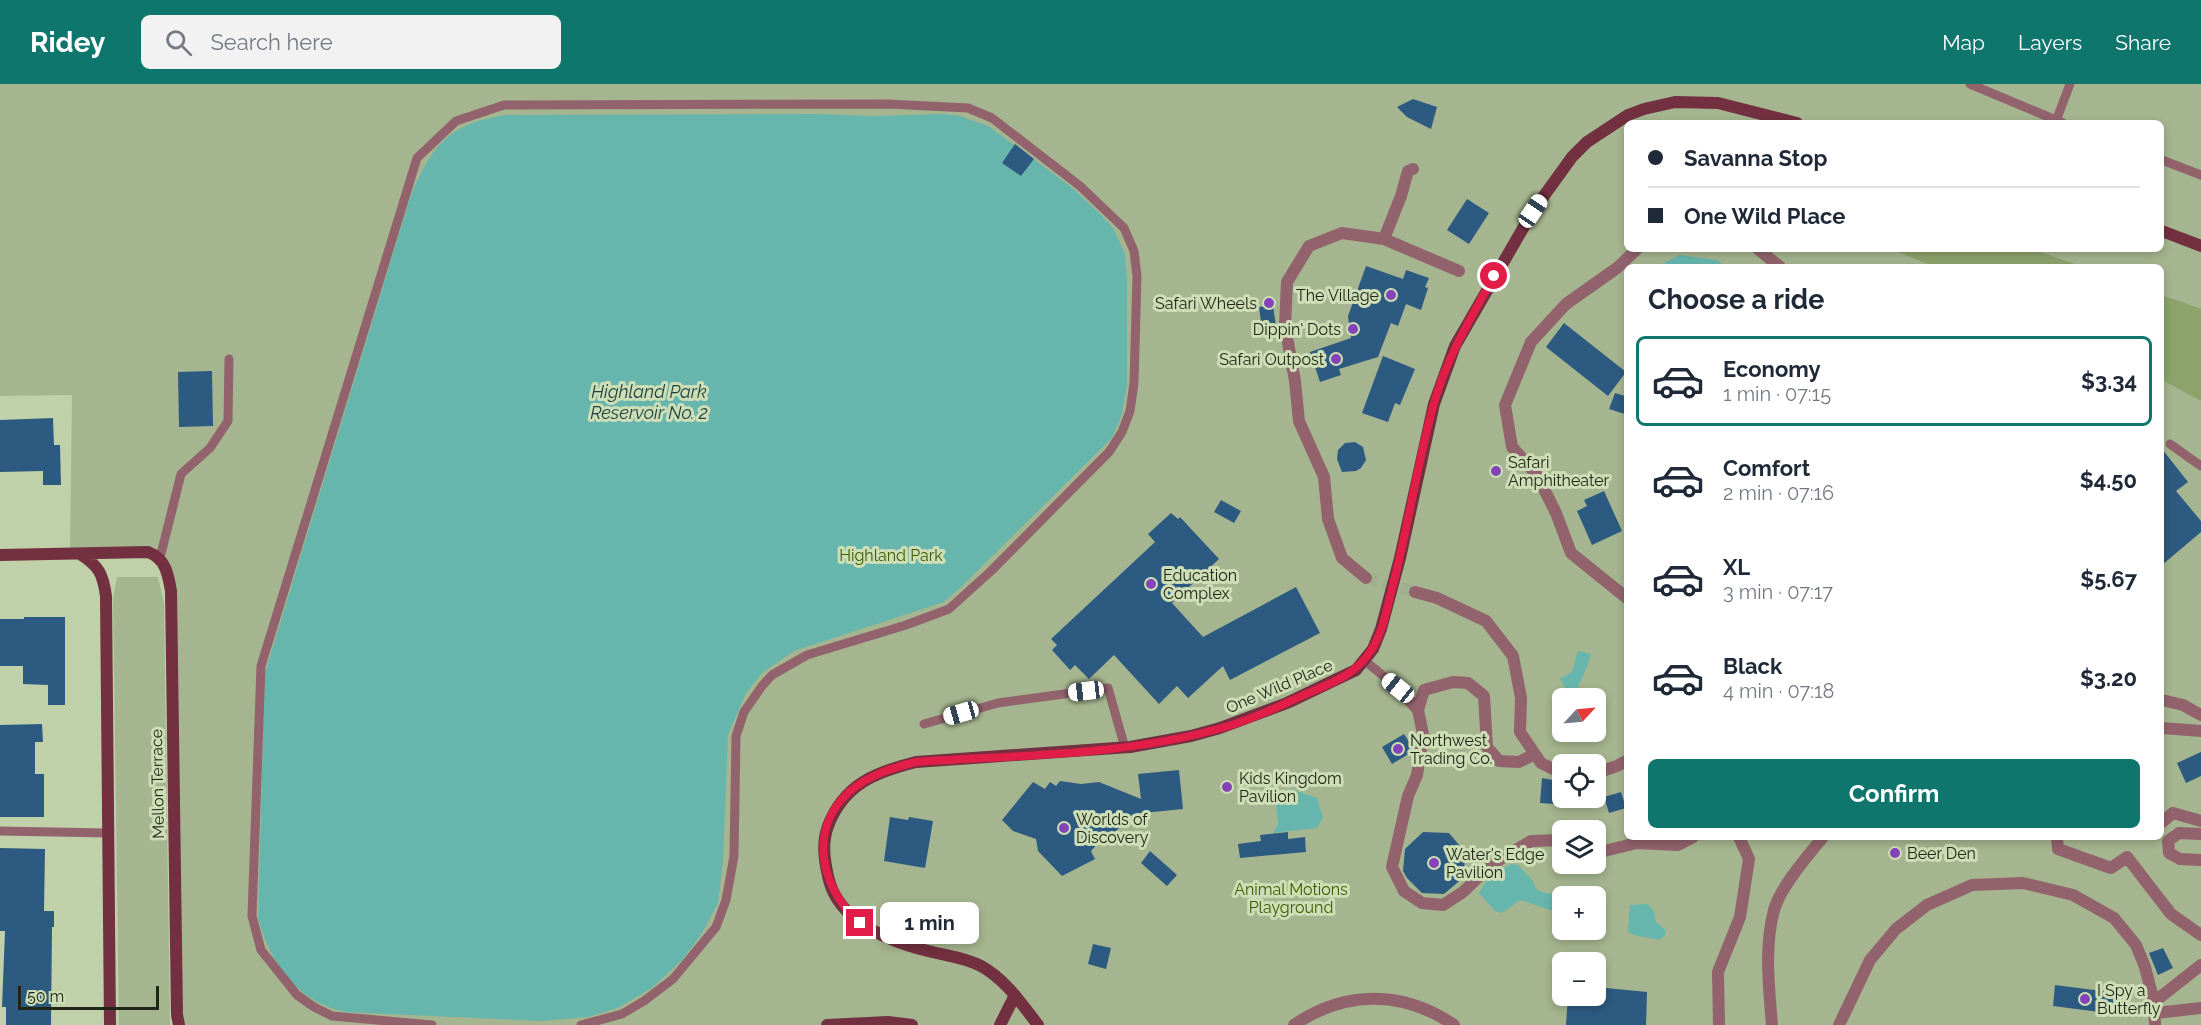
<!DOCTYPE html>
<meta charset="utf-8">
<style>
:root{--surface:#fff;--page:#f2f2f3;--text:#1f2937;--muted:#747a83;--line:#e0e1e3;--accent:#0f766e}
body{margin:0;font-family:Raleway,sans-serif;background:var(--page);color:var(--text);height:100vh;display:flex;flex-direction:column;font-size:22px;white-space:nowrap}
*{box-sizing:border-box;margin:0}
p{font-size:20px;color:var(--muted)}
.icon{flex:none;width:33px;height:33px;fill:none;stroke:currentColor;stroke-width:2;stroke-linecap:round;stroke-linejoin:round}
.map{position:relative;flex:1;overflow:hidden}
.drawer{position:absolute;left:1624px;top:180px;width:540px;height:576px;display:flex;flex-direction:column;background:var(--surface);border-radius:9px;box-shadow:0 3px 9px #0003}
.drawer>*{flex:none}
.top-card{position:absolute;left:1624px;top:36px;width:540px;height:132px;border-radius:9px;box-shadow:0 3px 9px #0003;display:grid;align-content:center;height:132px;padding:0 24px;background:var(--surface)}
.needle{width:39px;rotate:64deg}
.controls{position:absolute;left:1552px;top:604px;display:grid;gap:12px}
.controls a{display:grid;place-items:center;width:54px;height:54px;border-radius:9px;background:var(--surface);box-shadow:0 3px 9px #0003;font-size:30px}
.scale{position:absolute;left:18px;bottom:15px;width:141px;box-sizing:border-box;padding-left:6px;border:3px solid #202617;border-top:0;font-size:16px;line-height:21px;white-space:nowrap;color:#202617;-webkit-text-stroke:4px #cddeb6;paint-order:stroke}
.end{position:absolute;width:27px;height:27px;margin:-14px;border:8px solid #e11d48;background:#fff;box-shadow:0 0 0 3px #fff}
.from{border-radius:50%}
.bubble{position:absolute;height:42px;border-radius:9px;background:var(--surface);box-shadow:0 3px 9px #0003;font-size:20px;font-weight:700;line-height:42px;text-align:center}
.car{position:absolute;width:18px;height:36px;margin:-18px -9px;border-radius:8px;box-shadow:0 0 4px 2px #0007;background:linear-gradient(#fff 24%,#345 0 40%,#fff 0 76%,#345 0 86%,#fff 0)}
.top-card b{display:flex;align-items:center;gap:21px;height:57px;font-size:22px}
.top-card b+b{border-top:2px solid var(--line)}
.top-card i{width:15px;height:15px;background:var(--text)}
ul{padding:0;list-style:none}
li{display:flex;align-items:center;gap:18px;height:90px;margin:0 12px 9px;padding:0 12px;border:3px solid transparent;border-radius:9px}
li div{flex:1}
li b{display:block;font-size:22px}
li em{font-style:normal;font-weight:700}
li.on{border-color:var(--accent)}
li>.icon{width:54px;height:54px;stroke-width:1.5}
h2{padding:0 24px;font-size:27px;line-height:72px}
.action{display:flex;gap:12px;margin-top:auto;padding:12px 24px}
.action a{flex:1;height:69px;border-radius:9px;background:var(--accent);color:#fff;font-size:24px;font-weight:700;line-height:69px;text-align:center}
header{display:flex;align-items:center;gap:36px;box-sizing:border-box;height:84px;padding:0 30px;background:var(--accent);color:#fff}
header strong{font-size:28px}
nav{display:flex;gap:33px;margin-inline-start:auto;font-size:21px}
.search{width:420px;height:54px;background:var(--page);display:flex;align-items:center;gap:15px;box-sizing:border-box;padding:0 21px;border-radius:9px;color:var(--muted);font-size:22px}
.map>svg:first-child{display:block}
</style>
<header>
<strong>Ridey</strong>
<div class="search"><svg class="icon" aria-label="search" viewBox="0 0 24 24"><circle cx="10" cy="10" r="6"/><path d="M15 15l6 6"/></svg>Search here</div>
<nav><a>Map</a><a>Layers</a><a>Share</a></nav>
</header>
<div class="map">
<svg width="2201" height="941" viewBox="0 0 2201 941">
<rect width="100%" height="100%" fill="#c0d1aa"/>
<path fill="#a5b58f" fill-rule="evenodd" d="M0 0H2201V941H179L171 507 160 474 70 470 72 311 0 312ZM1628 39H2162V165H1628ZM1628 183H2162V753H1628ZM1563 615H1596V648H1563ZM1563 681H1596V714H1563ZM1563 747H1596V780H1563ZM1563 813H1596V846H1563ZM1563 879H1596V912H1563Z
M117 493H158L164 519 170 941H119L113 514Z"/>
<path fill="#8ca36c" d="M1891 165H2032L2083 183H1935Z
M2162 211 2201 225V317L2162 296Z"/>
<path fill="#66b6ad" d="M813 30 877 32 943 30 960 32 988 42 1070 102 1098 128 1113 144 1125 170 1127 196V302L1121 333 1112 354 959 505 944 518 794 567 762 589 745 611 728 651 723 777 718 819 702 849 684 874 653 903 618 924 588 933 540 937 346 928C297 918 272 881 258 835L265 589 410 114C432 62 447 40 506 31Z
M1679 171 1717 176 1726 183H1694L1685 180 1677 183H1657Z
M1578 567 1591 570C1587 586 1579 599 1573 615H1563L1565 603 1560 595 1572 588Z
M1291 705 1317 714 1323 734 1317 744 1273 749 1278 740 1276 720Z
M1511 780 1518 781 1532 796 1537 806 1548 810 1560 805 1563 811 1557 828 1520 816 1502 829 1495 827 1479 809 1489 793Z
M1648 820 1654 828 1656 838 1665 846V852L1659 856C1647 852 1639 854 1628 848L1630 821Z"/>
<path fill="#2d5a80" d="M1413 15 1437 23 1431 45 1407 33 1397 23Z
M1015 60 1034 75 1021 92 1002 79Z
M1467 115 1489 129 1469 160 1447 146Z
M1366 182 1403 195 1406 186 1429 194 1425 203 1428 204 1421 226 1406 220 1398 242 1391 239 1378 273 1339 285 1341 291 1320 298 1310 268 1351 254 1348 232Z
M1273 221 1276 243 1262 245 1259 223Z
M1564 239 1626 288 1608 312 1546 263Z
M1383 272 1415 285 1400 321 1395 319 1388 338 1362 329Z
M212 287 213 342 179 343 178 288Z
M1615 309 1628 313V331L1609 325Z
M53 334 54 361H60L61 401H43V387L0 388V336Z
M1355 358 1363 363 1366 376 1361 384 1356 387 1342 388 1337 375 1338 366 1345 359Z
M2162 365 2188 398 2176 407 2201 437V448L2162 481Z
M1604 407 1622 447 1592 461 1577 427 1587 422 1584 416Z
M1221 416 1241 427 1234 439 1214 428Z
M1171 429 1178 435 1180 433 1219 475 1172 519 1203 553 1296 503 1320 549 1230 596 1223 582 1188 614 1177 602 1159 620 1114 571 1089 595 1075 581 1070 586 1052 566 1057 561 1051 555 1155 458 1148 450Z
M24 533H65V621H48V601L23 600V582H0V535H24Z
M42 640 43 658H35V690H44V733H0V641Z
M1404 650 1413 664 1412 668 1392 680 1382 663Z
M2201 668V692L2186 699 2177 679Z
M1179 686 1183 725 1133 730 1111 752 1107 749 1091 767 1095 775 1062 792 1038 767 1036 755 1013 747 1002 736 1033 698 1045 705 1050 698 1056 702 1060 697 1081 700 1099 698 1141 715 1138 690Z
M1542 694 1558 697 1556 720 1540 719Z
M1621 708 1626 724 1609 729 1604 713Z
M890 733 908 736 909 733 933 737 925 784 884 777Z
M1288 748V755L1305 753 1306 768 1240 774 1238 760 1261 757 1260 751Z
M1423 748 1449 749 1465 768 1464 793 1444 810 1422 809 1407 794 1403 787 1405 765Z
M0 764 45 765 44 827H54V843H52L51 941H6V923H2L5 847H0Z
M1150 767 1177 791 1167 802 1141 779Z
M1093 860 1111 864 1106 885 1088 880Z
M2163 864 2173 884 2158 891 2149 869Z
M2055 901 2117 909 2115 930 2053 922Z
M1596 903 1647 908 1646 941H1566L1568 912H1596Z"/>
<g fill="none" stroke-linecap="round" stroke-linejoin="round">
<path stroke="#a0af8d" stroke-width="12" stroke-dasharray="12 6" stroke-linecap="butt" d="M1366 494 1415 508"/>
<path stroke="#92636c" stroke-width="9" d="M1970 0 2063 39
M2056 37 2070 0
M2162 76 2201 91
M2170 360 2201 382
M160 474 181 390 210 364 228 337 229 275
M1364 576 1398 604
M924 640 998 619 1108 604 1125 664
M0 747 108 749
M432 941 332 932 314 923 297 911 261 866 252 832 261 582 417 74 456 37 504 21 888 20 968 24 992 34 1080 102 1124 144 1134 167 1137 192 1134 299 1130 327 1122 348 1109 368 991 487 949 525 906 541 807 571 772 591 762 602 744 628 736 652 734 772 726 816 716 843 673 895 644 917 622 930 581 941"/>
<path stroke="#92636c" stroke-width="12" d="M1384 155 1459 187
M1758 165 1780 183
M1366 494 1342 474 1328 435 1324 393 1299 337 1295 297 1285 242 1287 198 1309 162 1342 149 1384 155 1401 112 1408 87 1413 85
M1415 508 1437 514 1486 537 1513 572 1521 614 1520 648 1541 679 1563 690
M1628 515 1571 469 1556 429 1537 391 1512 363 1505 321 1531 258 1566 220 1617 184 1637 165
M1398 604 1418 626
M2162 616 2183 621 2201 631
M2162 644 2201 647
M1535 670 1519 678 1499 677 1487 663 1484 612 1468 599 1453 598 1424 606 1418 626 1423 650 1417 691 1408 712 1392 783 1404 807 1422 819 1443 821 1463 808 1492 780 1531 757 1563 756
M1596 689 1617 682 1628 676
M2162 738 2173 729 2201 737
M2201 750 2179 749 2168 757 2169 769 2180 775 2201 776
M2057 753 2058 765 2111 784 2127 773 2171 830 2201 851
M1596 767 1600 768 1637 759 1678 761 1693 753
M2154 918 2201 881
M2156 929 2201 924
M1294 941C1345 906 1403 906 1454 941
M1719 941 1718 888 1740 833 1749 775 1739 753
M1772 941C1769 903 1764 864 1774 826 1781 802 1807 773 1823 753
M1839 941 1870 876 1896 845 1927 821 1972 801 2023 799 2073 811 2114 834 2136 861 2145 883 2154 918 2155 941"/>
<path stroke="#723040" stroke-width="12" d="M2162 147 2201 162
M80 470C99 482 103 490 106 512L110 941
M0 471 148 468C166 475 168 490 171 507L177 931 179 941
M827 941 888 938 912 941
M1000 941 1015 911
M1038 941C1022 920 1005 895 981 882 964 873 947 872 928 867 888 857 837 837 828 792 824 774 822 759 828 742 844 700 876 688 916 678L1130 663 1191 652 1220 644 1287 619 1356 586 1373 565 1381 545 1400 474 1434 320 1455 262 1533 127 1572 73 1587 58 1628 31 1644 25 1675 18 1718 19 1797 39"/>
</g>
<g fill="none" stroke-linecap="round" stroke-linejoin="round">
<path stroke="#e11d48" stroke-width="8" d="M860 839C821 805 807 746 849 708 869 691 891 684 916 678 1017 671 1120 672 1218 645 1248 637 1278 623 1306 610 1332 599 1357 590 1372 565 1383 548 1387 524 1392 505 1408 444 1417 380 1434 319 1447 273 1471 234 1494 192"/>
</g>
<g fill="#8443b8" stroke="#cddeb6" stroke-width="2">
<circle cx="1391" cy="211" r="6"/>
<circle cx="1269" cy="219" r="6"/>
<circle cx="1353" cy="245" r="6"/>
<circle cx="1336" cy="275" r="6"/>
<circle cx="1496" cy="387" r="6"/>
<circle cx="1151" cy="500" r="6"/>
<circle cx="1398" cy="665" r="6"/>
<circle cx="1227" cy="703" r="6"/>
<circle cx="1064" cy="744" r="6"/>
<circle cx="1895" cy="769" r="6"/>
<circle cx="1434" cy="779" r="6"/>
<circle cx="2085" cy="915" r="6"/>
</g>
<g text-anchor="middle" stroke-width="6" stroke-linejoin="round" paint-order="stroke">
<g font-size="16" fill="#202617" stroke="#cddeb6" text-anchor="start">
<text x="1379" y="217" text-anchor="end">The Village</text>
<text x="1257" y="225" text-anchor="end">Safari Wheels</text>
<text x="1341" y="251" text-anchor="end">Dippin' Dots</text>
<text x="1324" y="281" text-anchor="end">Safari Outpost</text>
<text x="1508" y="384">Safari<tspan x="1508" dy="18">Amphitheater</tspan></text>
<text x="1163" y="497">Education<tspan x="1163" dy="18">Complex</tspan></text>
<text x="1410" y="662">Northwest<tspan x="1410" dy="18">Trading Co.</tspan></text>
<text x="1239" y="700">Kids Kingdom<tspan x="1239" dy="18">Pavilion</tspan></text>
<text x="1076" y="741">Worlds of<tspan x="1076" dy="18">Discovery</tspan></text>
<text x="1907" y="775">Beer Den</text>
<text x="1446" y="776">Water's Edge<tspan x="1446" dy="18">Pavilion</tspan></text>
<text x="2097" y="912">I Spy a<tspan x="2097" dy="18">Butterfly</tspan></text>
</g>
<g font-size="16" fill="#415b01" stroke="#cddeb6">
<text x="891" y="477">Highland Park</text>
<text x="1291" y="811">Animal Motions<tspan x="1291" dy="18">Playground</tspan></text>
</g>
<g font-size="16" fill="#202617" stroke="#cddeb6">
<text transform="translate(1279 602) rotate(-23)" y="6">One Wild Place</text>
<text transform="translate(157 700) rotate(-91)" y="6">Mellon Terrace</text>
</g>
<g font-size="18" font-style="italic" fill="#1e4440" stroke="#cddeb6">
<text x="649" y="314">Highland Park<tspan x="649" dy="21">Reservoir No. 2</tspan></text>
</g>
</g>
</svg>
<div class="controls">
<a><svg class="needle" viewBox="-14 -14 28 28"><path d="M0-13l5 13h-10z" fill="#e53935"/><path d="M0 13l5-13h-10z" fill="#747a83"/></svg></a>
<a><svg class="icon" aria-label="locate" viewBox="0 0 24 24"><circle cx="12" cy="12" r="6"/><path d="M12 2v4M12 18v4M2 12h4M18 12h4"/></svg></a>
<a><svg class="icon" aria-label="layers" viewBox="0 0 24 24"><path d="M12 4l9 5-9 5-9-5zM3 14l9 5 9-5"/></svg></a>
<a>+</a>
<a>−</a>
</div>
<div class="scale">50 m</div>
<i class="end from" style="left:1494px;top:192px"></i>
<i class="end" style="left:860px;top:839px"></i>
<div class="bubble" style="left:880px;top:818px;width:99px">1 min</div>
<i class="car" style="left:1533px;top:127px;rotate:34deg"></i>
<i class="car" style="left:1398px;top:604px;rotate:309deg"></i>
<i class="car" style="left:1086px;top:607px;rotate:263deg"></i>
<i class="car" style="left:961px;top:629px;rotate:254deg"></i>
<div class="top-card">
<b><i class="from"></i>Savanna Stop</b>
<b><i></i>One Wild Place</b>
</div>
<section class="drawer">
<h2>Choose a ride</h2>
<ul>
<li class="on"><svg class="icon" aria-label="car" viewBox="0 0 24 24"><path d="M5 17H2v-5l4-1 3-4h7l3 4 3 1v5h-3M9 17h6M6 11h13"/><circle cx="7" cy="17" r="2"/><circle cx="17" cy="17" r="2"/></svg><div><b>Economy</b><p>1 min · 07:15</p></div><em>$3.34</em></li>
<li><svg class="icon" aria-label="car" viewBox="0 0 24 24"><path d="M5 17H2v-5l4-1 3-4h7l3 4 3 1v5h-3M9 17h6M6 11h13"/><circle cx="7" cy="17" r="2"/><circle cx="17" cy="17" r="2"/></svg><div><b>Comfort</b><p>2 min · 07:16</p></div><em>$4.50</em></li>
<li><svg class="icon" aria-label="car" viewBox="0 0 24 24"><path d="M5 17H2v-5l4-1 3-4h7l3 4 3 1v5h-3M9 17h6M6 11h13"/><circle cx="7" cy="17" r="2"/><circle cx="17" cy="17" r="2"/></svg><div><b>XL</b><p>3 min · 07:17</p></div><em>$5.67</em></li>
<li><svg class="icon" aria-label="car" viewBox="0 0 24 24"><path d="M5 17H2v-5l4-1 3-4h7l3 4 3 1v5h-3M9 17h6M6 11h13"/><circle cx="7" cy="17" r="2"/><circle cx="17" cy="17" r="2"/></svg><div><b>Black</b><p>4 min · 07:18</p></div><em>$3.20</em></li>
</ul>
<div class="action"><a>Confirm</a></div>
</section>
</div>
